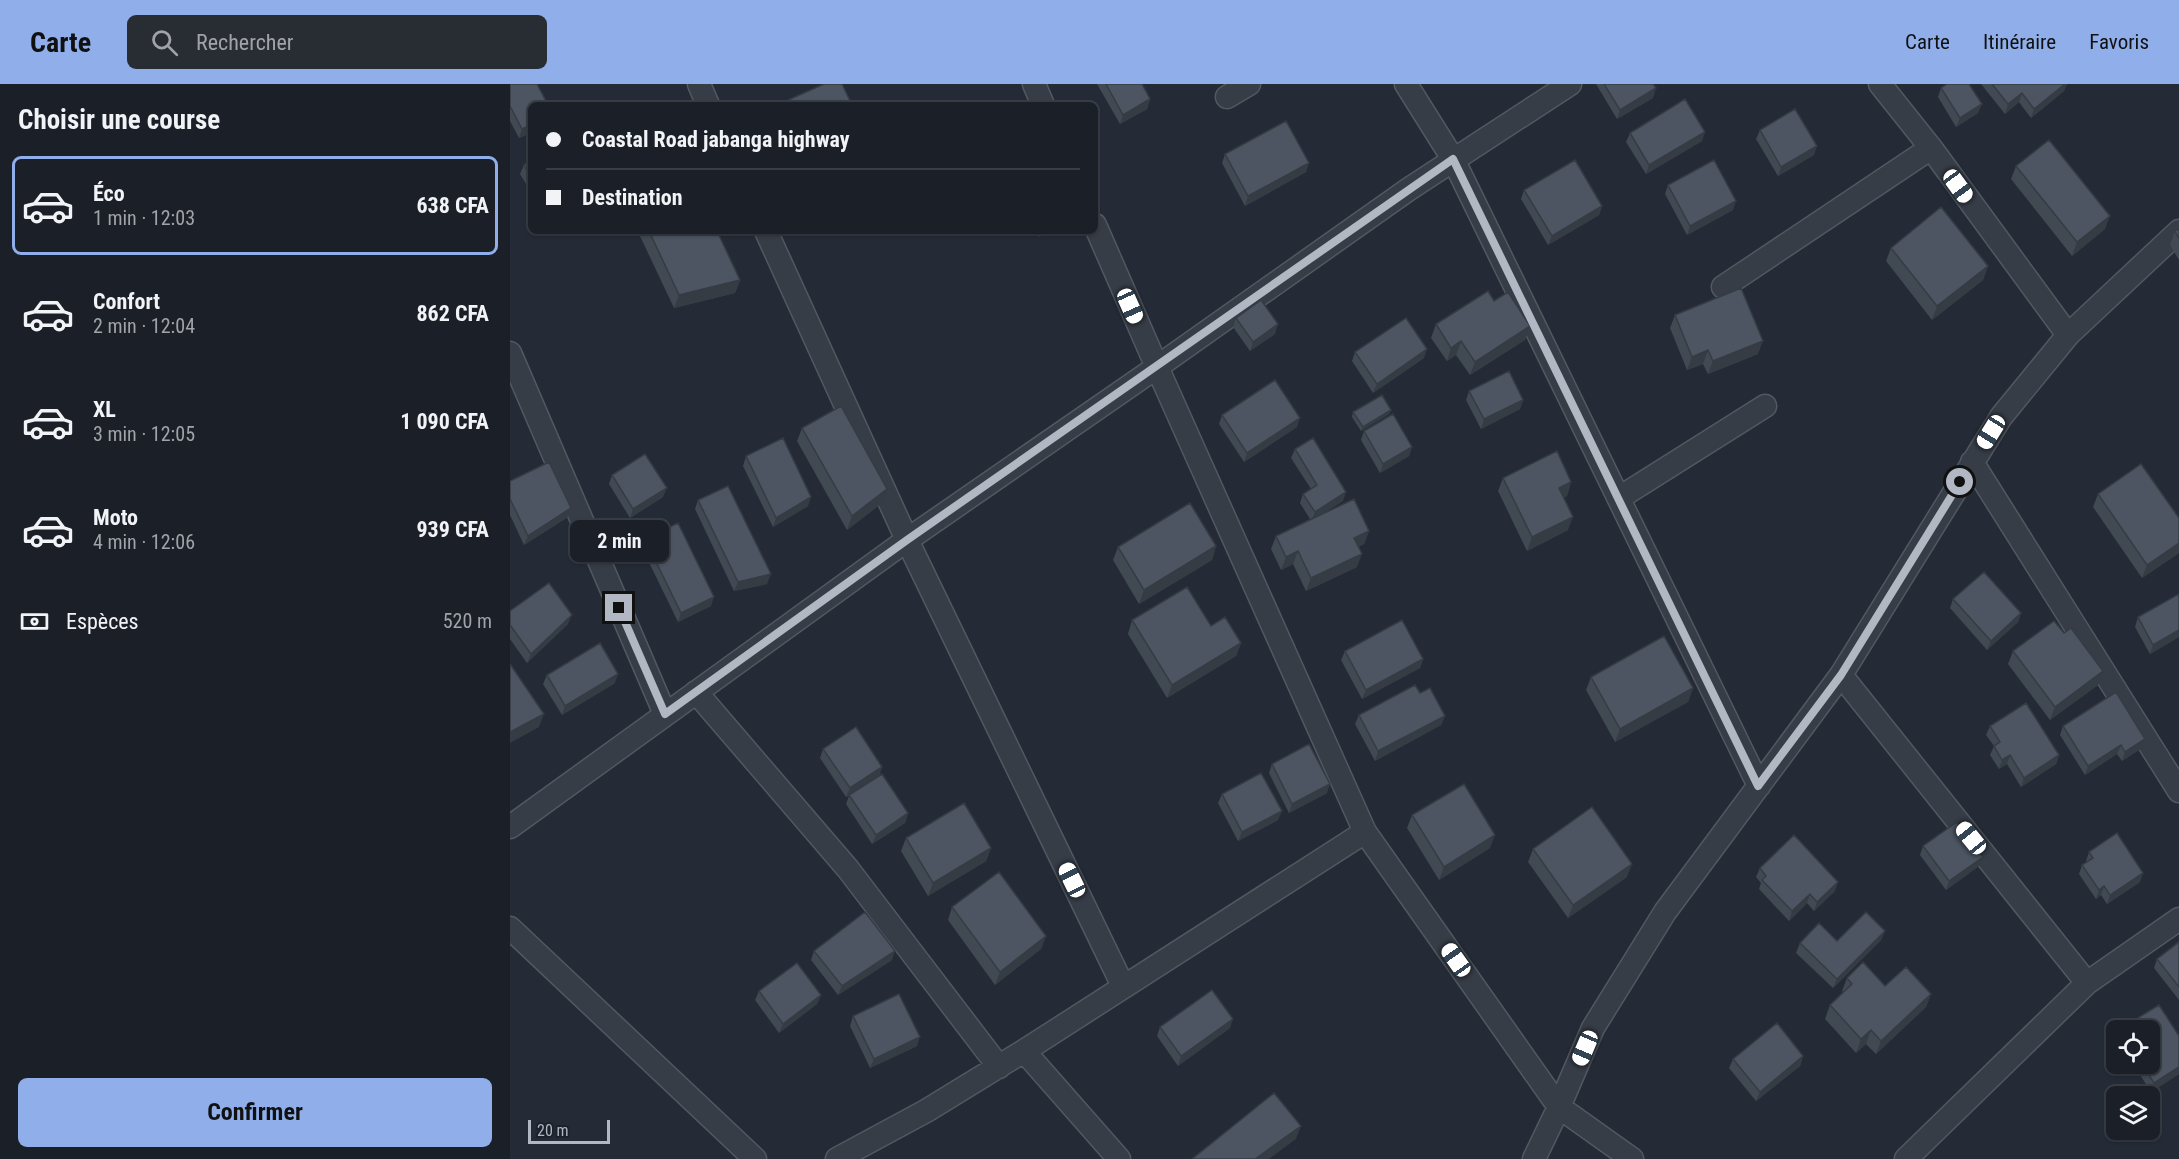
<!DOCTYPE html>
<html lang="fr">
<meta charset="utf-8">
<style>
:root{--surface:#1b2028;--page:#282d34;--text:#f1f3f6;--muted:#a0a3a8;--line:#393e45;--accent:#8faeea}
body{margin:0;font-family:"Roboto Condensed",sans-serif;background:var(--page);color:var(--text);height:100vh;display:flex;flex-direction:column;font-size:22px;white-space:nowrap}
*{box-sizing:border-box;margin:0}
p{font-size:20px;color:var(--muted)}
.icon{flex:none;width:33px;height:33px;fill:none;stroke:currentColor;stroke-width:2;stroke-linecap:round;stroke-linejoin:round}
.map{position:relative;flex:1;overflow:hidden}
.side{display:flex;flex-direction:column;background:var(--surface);width:510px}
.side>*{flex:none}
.banner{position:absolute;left:18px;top:18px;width:570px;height:132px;border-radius:9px;box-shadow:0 2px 4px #0004,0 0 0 2px var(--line);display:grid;align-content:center;height:132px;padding:0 18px;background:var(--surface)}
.fabs{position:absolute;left:1596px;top:936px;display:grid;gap:12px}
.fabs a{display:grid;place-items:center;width:54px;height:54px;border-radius:9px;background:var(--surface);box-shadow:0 2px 4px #0004,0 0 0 2px var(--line);font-size:30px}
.scale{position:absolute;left:18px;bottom:15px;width:82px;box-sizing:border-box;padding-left:6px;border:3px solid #b2b8c3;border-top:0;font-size:16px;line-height:21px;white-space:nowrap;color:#b2b8c3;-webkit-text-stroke:4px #1c222b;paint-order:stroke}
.end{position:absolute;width:27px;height:27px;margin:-14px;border:8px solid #b2b8c3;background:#111;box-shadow:0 0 0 3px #111}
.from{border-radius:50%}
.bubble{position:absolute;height:42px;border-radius:9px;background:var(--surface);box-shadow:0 2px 4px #0004,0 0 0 2px var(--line);font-size:20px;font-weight:700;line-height:42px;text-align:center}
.car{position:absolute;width:18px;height:36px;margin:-18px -9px;border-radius:8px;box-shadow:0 0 4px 2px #0007;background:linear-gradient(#fff 24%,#345 0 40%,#fff 0 76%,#345 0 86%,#fff 0)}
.banner b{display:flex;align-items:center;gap:21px;height:57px;font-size:22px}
.banner b+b{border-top:2px solid var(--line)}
.banner i{width:15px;height:15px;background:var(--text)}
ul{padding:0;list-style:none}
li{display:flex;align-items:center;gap:18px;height:99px;margin:0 12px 9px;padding:0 6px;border:3px solid transparent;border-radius:9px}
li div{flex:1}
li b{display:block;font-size:22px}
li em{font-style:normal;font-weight:700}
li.active{border-color:var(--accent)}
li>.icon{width:54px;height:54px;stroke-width:1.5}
h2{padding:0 18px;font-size:27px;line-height:72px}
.pay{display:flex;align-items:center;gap:15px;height:66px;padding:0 18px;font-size:22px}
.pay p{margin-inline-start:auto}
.action{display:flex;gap:12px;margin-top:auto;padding:12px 18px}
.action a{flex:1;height:69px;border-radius:9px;background:var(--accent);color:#111;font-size:24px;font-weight:700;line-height:69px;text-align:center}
header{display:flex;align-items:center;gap:36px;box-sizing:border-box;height:84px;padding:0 30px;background:var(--accent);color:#111}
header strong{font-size:28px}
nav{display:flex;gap:33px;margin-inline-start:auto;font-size:21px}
.search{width:420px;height:54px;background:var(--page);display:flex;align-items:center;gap:15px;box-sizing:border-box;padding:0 21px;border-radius:9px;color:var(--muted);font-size:22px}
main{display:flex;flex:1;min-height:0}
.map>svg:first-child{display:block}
</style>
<header>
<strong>Carte</strong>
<div class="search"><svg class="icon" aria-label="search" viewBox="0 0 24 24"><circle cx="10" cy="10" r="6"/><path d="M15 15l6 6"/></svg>Rechercher</div>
<nav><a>Carte</a><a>Itinéraire</a><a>Favoris</a></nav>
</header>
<main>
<section class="side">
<h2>Choisir une course</h2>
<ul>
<li class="active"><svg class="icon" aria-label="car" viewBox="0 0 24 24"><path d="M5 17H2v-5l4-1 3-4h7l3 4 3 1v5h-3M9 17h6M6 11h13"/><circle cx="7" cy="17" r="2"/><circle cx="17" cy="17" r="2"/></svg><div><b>Éco</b><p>1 min · 12:03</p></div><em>638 CFA</em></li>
<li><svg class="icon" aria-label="car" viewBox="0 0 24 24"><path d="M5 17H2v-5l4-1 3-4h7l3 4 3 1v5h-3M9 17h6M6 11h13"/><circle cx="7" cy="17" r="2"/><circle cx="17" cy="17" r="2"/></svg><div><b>Confort</b><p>2 min · 12:04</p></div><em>862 CFA</em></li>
<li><svg class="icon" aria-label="car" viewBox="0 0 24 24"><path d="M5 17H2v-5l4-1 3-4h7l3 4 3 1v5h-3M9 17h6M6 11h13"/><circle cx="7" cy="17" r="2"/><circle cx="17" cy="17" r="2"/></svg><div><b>XL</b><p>3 min · 12:05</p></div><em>1 090 CFA</em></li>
<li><svg class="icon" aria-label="car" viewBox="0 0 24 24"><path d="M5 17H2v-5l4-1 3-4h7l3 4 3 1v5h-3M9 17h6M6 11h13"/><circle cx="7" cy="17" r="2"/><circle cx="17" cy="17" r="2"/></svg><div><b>Moto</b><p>4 min · 12:06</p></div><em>939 CFA</em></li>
</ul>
<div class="pay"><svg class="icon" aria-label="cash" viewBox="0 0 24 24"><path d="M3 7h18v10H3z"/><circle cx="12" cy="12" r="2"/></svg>Espèces<p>520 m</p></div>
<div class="action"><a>Confirmer</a></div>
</section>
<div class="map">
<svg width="1669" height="1075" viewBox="0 0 1669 1075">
<rect width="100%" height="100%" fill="#242b36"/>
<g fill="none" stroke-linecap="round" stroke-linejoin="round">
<g stroke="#525861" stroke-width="25">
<path id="street" d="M189 0 198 21
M524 0 533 21
M896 0 943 75 1249 702
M1370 0 1421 64 1558 251
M717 13 739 0
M585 141 647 283 855 748 1049 1023 1122 1075
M256 147 397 456 613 902
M1213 203 1421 64
M0 269 155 630
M1462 378 1669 707
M1109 414 1255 322
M1331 591 1577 899
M186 608 338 785 489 983
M0 743 397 456 647 283 899 105 1060 0
M0 844 245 1075
M514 967 609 1075
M327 1075 416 1027 514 967 855 748
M1024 1075 1049 1023 1083 944 1155 828 1331 591 1491 333 1558 251 1669 147
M1396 1075 1577 899 1669 835"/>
</g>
<use href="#street" stroke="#373d47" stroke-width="22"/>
</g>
<path fill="#414953" d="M0 0 21 21V49L9 54 0 37Z
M587 0H632L640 15 637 25 610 40Z
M1086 0H1143V14L1107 35Z
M1471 0H1557L1554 7 1521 34 1509 18 1495 30Z
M1431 4 1468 29 1446 43 1428 13Z
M1250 46 1304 71 1268 92 1246 55Z
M1120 49 1192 57 1136 90 1116 58Z
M715 70 796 88 735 122 712 79Z
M21 76V108L10 90 14 81Z
M1506 82 1595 145 1562 172 1501 95Z
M1158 101 1223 126 1177 151 1155 110Z
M1014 106 1092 122 1089 131 1038 161 1011 115Z
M1669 145V176L1660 161 1665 147Z
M130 147H207L230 196 225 209 164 224 129 150Z
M526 147H542L529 153Z
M1381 164 1478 182 1473 196 1422 236 1376 177Z
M1165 231 1248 270 1198 290 1193 280 1177 286 1160 244Z
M726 234 765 250 740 267 723 243Z
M926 240 1020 242 1015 256 960 291 946 271 937 277 921 254Z
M845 268 914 274 863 309 842 277Z
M959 307 1013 316 1010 325 971 345 956 316Z
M881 326 879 330 851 347 842 333 843 328Z
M712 331 787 343 734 378 709 340Z
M292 344 372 419 337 446 287 357Z
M854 347 902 363 899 372 870 389 851 356Z
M785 365 833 417 812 430 859 447 854 460 848 463 847 483 796 507 783 480 771 486 761 465 766 452 800 435 790 419 793 410 801 405 781 374Z
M236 372 298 422 263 443 233 382Z
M102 391 153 413 120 434 99 400Z
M993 394 1061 398 1057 412 1054 413 1058 446 1017 467 988 407Z
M0 397 58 433 14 461 0 431Z
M1588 410 1669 434V469L1632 494 1583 423Z
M188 416 257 500 224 507 185 425Z
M135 455 201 522 168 538 132 464Z
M706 462 702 476 629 520 603 476 608 463Z
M1669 510V553L1640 570 1625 543 1628 533Z
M1443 515 1511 529 1508 538 1477 566 1440 524Z
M0 527 58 540 17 579 0 555Z
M622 536 701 542 731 559 726 572 657 614 618 550Z
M835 567 913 575 910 584 852 615 831 576Z
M1503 567 1588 601 1540 636 1498 580Z
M37 591 105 599 52 631 33 600Z
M1081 593 1183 604 1178 618 1105 658 1076 606Z
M910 609 935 632 931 641 865 677 845 640 849 631Z
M1480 642 1549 671 1546 680 1511 703 1497 680 1489 685 1480 671 1484 662 1476 651Z
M1553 642 1635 655 1632 664 1612 677 1607 670 1575 691 1550 651Z
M313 665 372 683 369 692 398 729 395 739 362 760 336 720 339 712 336 713 310 674Z
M762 680 817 709 779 729 759 689Z
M712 710 768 736 728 757 708 719Z
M902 731 980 764 929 796 897 744Z
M396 754 481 764 476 777 418 812 391 767Z
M1413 762 1469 782 1436 806 1410 771Z
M1023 765 1117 793 1058 834 1018 778Z
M1579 768 1630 798 1597 820 1591 811 1586 815 1569 790 1572 781 1576 778V777Z
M1250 784 1325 807 1304 827 1297 819 1279 837 1249 805 1251 799 1246 793Z
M442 823 536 852 531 865 485 901 438 836Z
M1375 847 1371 856 1323 904 1286 869 1290 859 1327 857Z
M1669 858V916L1644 884 1647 875Z
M304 867 382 876 328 911 301 876Z
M1337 894 1375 902 1421 910 1416 923 1366 970 1356 960 1346 969 1315 935 1320 921 1333 908 1332 907Z
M249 907 311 911 307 920 269 949 245 916Z
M1649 921 1669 952V990L1641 1008 1623 980H1640V946H1610V945Z
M343 932 407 962 360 984 340 942Z
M650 943 720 944 668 982 647 952Z
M1293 972 1290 982 1246 1017 1219 984 1223 975Z"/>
<path fill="#353c44" d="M1555 0H1557L1554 7 1521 34 1524 25Z
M1146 4 1143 14 1107 35 1110 26Z
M1512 9 1509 18 1495 30 1498 20Z
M640 15 637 25 610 40 613 31Z
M1472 20 1468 29 1446 43 1450 34Z
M21 41V49L9 54 12 45Z
M1195 48 1192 57 1136 90 1139 81Z
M1307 62 1304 71 1268 92 1271 83Z
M799 79 796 88 735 122 738 112Z
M1226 117 1223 126 1177 151 1180 142Z
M1092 122 1089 131 1038 161 1042 152Z
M1600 132 1595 145 1562 172 1567 158Z
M531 147H542L529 153Z
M1478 182 1473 196 1422 236 1427 222Z
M230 196 225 209 164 224 169 211Z
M768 240 765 250 740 267 743 258Z
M1020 242 1015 256 960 291 965 278Z
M951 257 946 271 937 277 941 264Z
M1253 257 1248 270 1198 290 1203 277Z
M917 265 914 274 863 309 867 300Z
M1198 266 1193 280 1177 286 1182 273Z
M1013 316 1010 325 971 345 974 335Z
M881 326 879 330 851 347 853 343Z
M790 334 787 343 734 378 737 369Z
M902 363 899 372 870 389 873 380Z
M1061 398 1057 412 1044 418 1049 404Z
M157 404 153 413 120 434 123 425Z
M377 405 372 419 337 446 342 432Z
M836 408 833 417 801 437 805 428Z
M301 413 298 422 263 443 266 434Z
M61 424 58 433 14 461 18 452Z
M1063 433 1058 446 1017 467 1022 453Z
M859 447 854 460 839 467 844 454Z
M1669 459V469L1632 494 1637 481Z
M706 462 702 476 629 520 634 506Z
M788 467 783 480 771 486 776 473Z
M852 470 847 483 796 507 801 494Z
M261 490 257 500 224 507 228 498Z
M204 513 201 522 168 538 171 529Z
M1511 529 1508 538 1477 566 1481 557Z
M62 531 58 540 17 579 21 570Z
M1669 546V553L1640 570 1643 561Z
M731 559 726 572 657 614 662 601Z
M913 575 910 584 852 615 856 606Z
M1593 587 1588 601 1540 636 1545 623Z
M108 590 105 599 52 631 55 622Z
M1183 604 1178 618 1105 658 1110 645Z
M34 630 29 643 0 659V648Z
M935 632 931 641 865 677 868 667Z
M1635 655 1632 664 1612 677 1615 668Z
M1611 661 1607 670 1575 691 1578 682Z
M1500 671 1497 680 1489 685 1492 676Z
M1549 671 1546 680 1511 703 1514 694Z
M372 683 369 692 336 713 340 704Z
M820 700 817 709 779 729 782 720Z
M772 727 768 736 728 757 732 748Z
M398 729 395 739 362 760 366 751Z
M985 751 980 764 929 796 934 783Z
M481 764 476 777 418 812 423 799Z
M1473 773 1469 782 1436 806 1439 797Z
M1122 780 1117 793 1058 834 1063 821Z
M1633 789 1630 798 1597 820 1600 811Z
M1328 798 1325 807 1304 827 1307 818Z
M1594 802 1591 811 1586 815 1589 806Z
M1300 810 1297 819 1279 837 1282 827Z
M1375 847 1371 856 1323 904 1327 895Z
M536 852 531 865 485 901 490 888Z
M385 867 382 876 328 911 332 902Z
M1421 910 1416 923 1366 970 1371 957Z
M311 911 307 920 269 949 273 940Z
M723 935 720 944 668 982 671 972Z
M1361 946 1356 960 1346 969 1351 955Z
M410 953 407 962 360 984 364 975Z
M1293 972 1290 982 1246 1017 1250 1008Z
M1669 983V990L1641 1008 1644 999Z
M791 1042 786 1055 759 1075H745Z"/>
<path fill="#4c5561" stroke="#353c44" stroke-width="1.5" d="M0 0H27L38 21H21V41L12 45 0 22Z
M314 0H332L342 21H267Z
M596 0H632L640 15 613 31Z
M1094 0H1143L1146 4 1110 26Z
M1437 0H1459L1472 20 1450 34 1431 4Z
M1482 0H1555L1524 25 1512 9 1498 20Z
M1175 15 1195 48 1139 81 1120 49Z
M1285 25 1307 62 1271 83 1250 46Z
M776 37 799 79 738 112 715 70Z
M1539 56 1600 132 1567 158 1506 82Z
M21 76V93L14 81Z
M1065 76 1092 122 1042 152 1014 106Z
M1204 76 1226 117 1180 142 1158 101Z
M1431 123 1478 182 1427 222 1381 164Z
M1669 145V155L1665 147Z
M139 147H207L230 196 169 211Z
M1231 204 1253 257 1203 277 1198 266 1182 273 1165 231Z
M978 207 984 217 998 208 1020 242 965 278 951 257 941 264 926 240Z
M751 216 768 240 743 258 726 234Z
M896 234 917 265 867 300 845 268Z
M999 287 1013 316 974 335 959 307Z
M765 296 790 334 737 369 712 331Z
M872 311 881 326 853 343 843 328Z
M331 322 377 405 342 432 292 344Z
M883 330 902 363 873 380 854 347Z
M273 354 301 413 266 434 236 372Z
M803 354 836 408 805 428 793 410 807 401 785 365Z
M1047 367 1061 398 1049 404 1063 433 1022 453 993 394Z
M135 370 157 404 123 425 102 391Z
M39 378 61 424 18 452 0 415V397Z
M1631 380 1669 434V459L1637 481 1588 410Z
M218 402 261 490 228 498 188 416Z
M844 415 859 447 844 454 852 470 801 494 788 467 776 473 766 452Z
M680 419 706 462 634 506 608 463Z
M168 439 204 513 171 529 135 455Z
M1474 488 1511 529 1481 557 1443 515Z
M39 499 62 531 21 570 0 541V527Z
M677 503 701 542 715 533 731 559 662 601 622 536Z
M1669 510V546L1643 561 1628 533Z
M892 536 913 575 856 606 835 567Z
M1544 537 1554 549 1561 544 1593 587 1545 623 1503 567Z
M1154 552 1183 604 1110 645 1081 593Z
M90 559 108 590 55 622 37 591Z
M0 580 34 630 0 648Z
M905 601 910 609 920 604 935 632 868 667 849 631Z
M1606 608 1635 655 1615 668 1611 661 1578 682 1553 642Z
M1516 619 1549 671 1514 694 1500 671 1492 676 1484 662 1490 658 1480 642Z
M346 643 372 683 340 704 313 665Z
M799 660 820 700 782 720 762 680Z
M751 689 772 727 732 748 712 710Z
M372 690 398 729 366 751 339 711Z
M954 700 985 751 934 783 902 731Z
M454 719 481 764 423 799 396 754Z
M1082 723 1122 780 1063 821 1023 765Z
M1447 738 1473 773 1439 797 1413 762Z
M1607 749 1633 789 1600 811 1594 802 1589 806 1572 781 1583 774 1579 768Z
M1284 751 1328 798 1307 818 1300 810 1282 827 1252 796 1256 792 1250 784Z
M489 788 536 852 490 888 442 823Z
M355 828 385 867 332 902 304 867Z
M1356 828 1375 847 1327 895 1290 859 1309 839 1327 857Z
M1669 858V903L1647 875Z
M1353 878 1375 902 1396 883 1421 910 1371 957 1361 946 1351 955 1320 921 1342 900 1337 894Z
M287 879 311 911 273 940 249 907Z
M702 906 723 935 671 972 650 943Z
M389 910 410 953 364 975 343 932Z
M1649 921 1669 952V983L1644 999 1632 980H1640V946H1611L1610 945Z
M1267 939 1293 972 1250 1008 1223 975Z
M764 1009 791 1042 745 1075H682Z"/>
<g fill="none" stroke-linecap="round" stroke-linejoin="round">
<path stroke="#b2b8c3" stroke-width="8" d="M109 524 155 630 397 456 943 75 1248 702 1331 591 1450 398"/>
</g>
</svg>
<div class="fabs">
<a><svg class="icon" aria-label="locate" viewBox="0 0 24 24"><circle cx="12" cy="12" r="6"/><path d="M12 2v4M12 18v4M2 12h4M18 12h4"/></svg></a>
<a><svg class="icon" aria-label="layers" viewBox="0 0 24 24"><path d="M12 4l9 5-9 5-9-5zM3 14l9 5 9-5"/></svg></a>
</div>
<div class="scale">20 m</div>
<i class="end from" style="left:1450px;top:398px"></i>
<i class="end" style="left:109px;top:524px"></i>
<div class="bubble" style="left:60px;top:436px;width:99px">2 min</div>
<i class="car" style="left:1448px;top:102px;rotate:144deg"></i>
<i class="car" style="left:620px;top:222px;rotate:156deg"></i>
<i class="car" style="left:1481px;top:348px;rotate:212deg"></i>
<i class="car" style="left:1461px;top:754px;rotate:321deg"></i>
<i class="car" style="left:562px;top:796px;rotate:334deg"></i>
<i class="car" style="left:946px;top:876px;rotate:325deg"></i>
<i class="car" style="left:1075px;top:964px;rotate:203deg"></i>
<div class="banner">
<b><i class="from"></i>Coastal Road jabanga highway</b>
<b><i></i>Destination</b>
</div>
</div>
</main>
